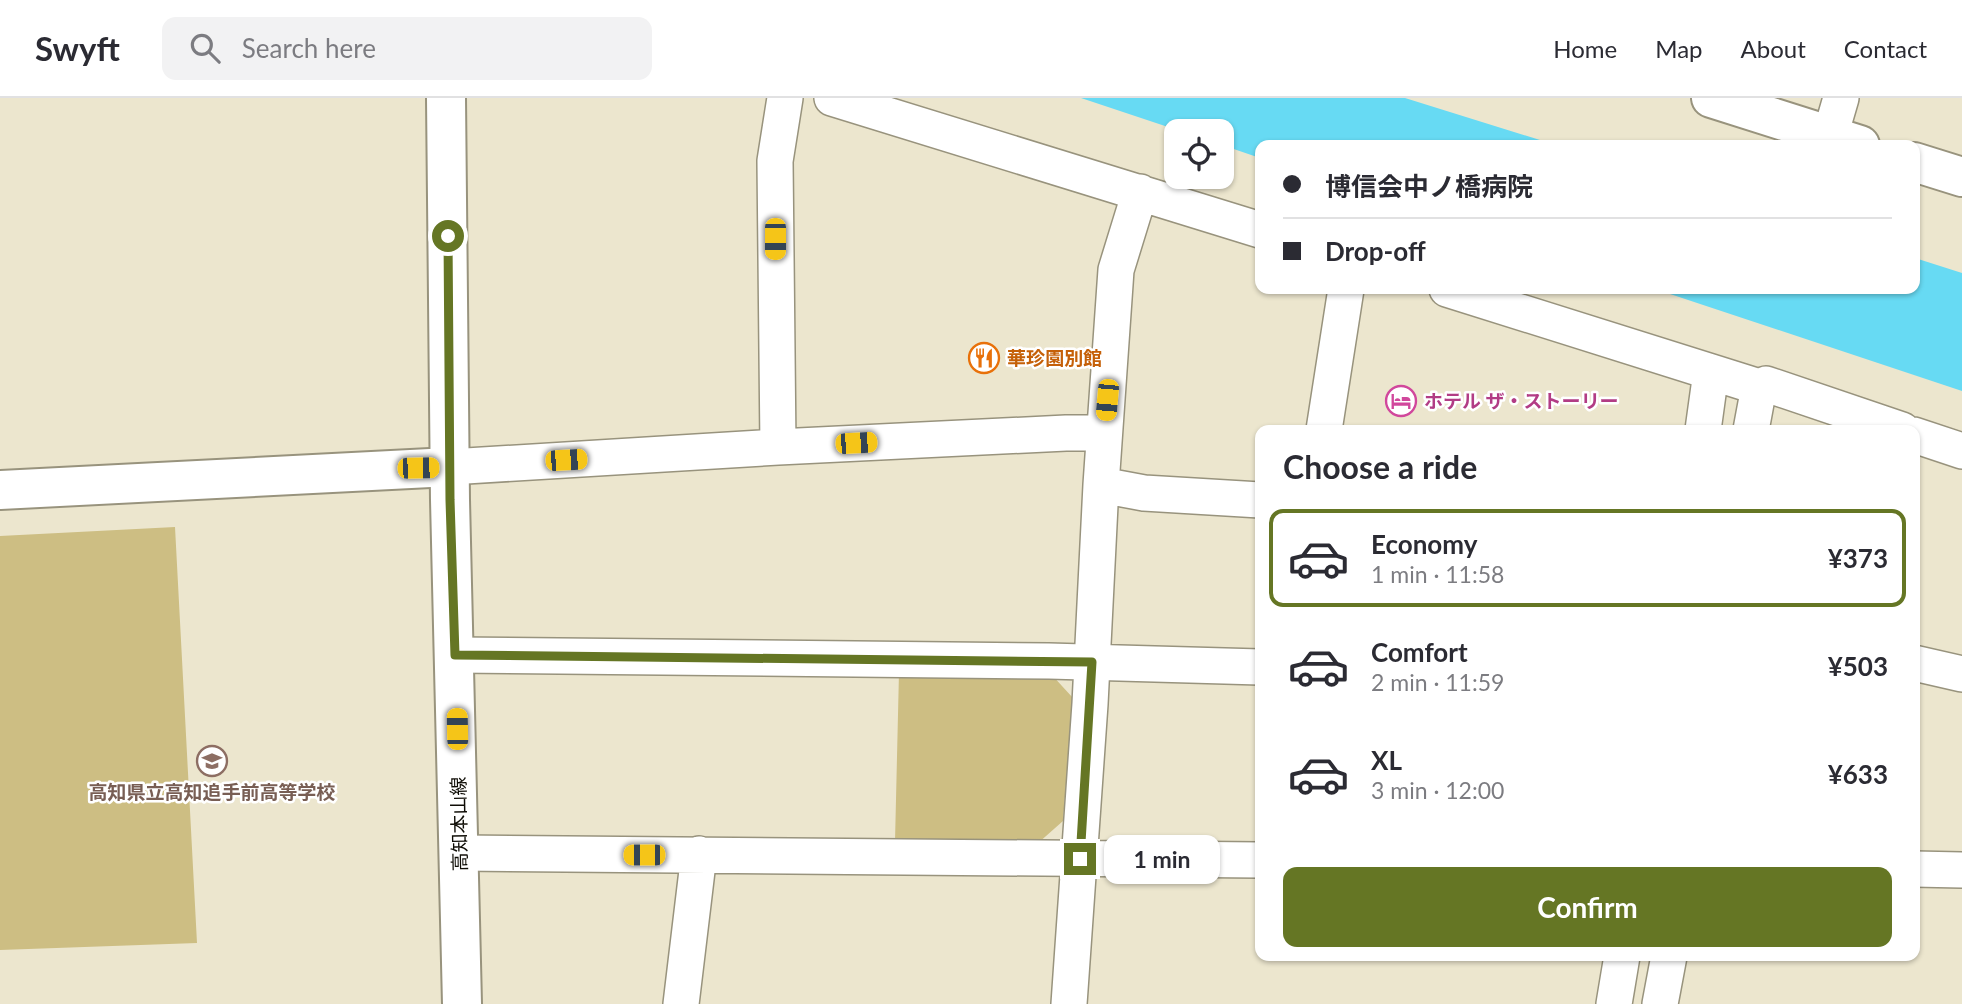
<!DOCTYPE html>
<meta charset="utf-8">
<style>
:root{--surface:#fff;--page:#f2f2f3;--text:#2b2b33;--muted:#7c7c81;--line:#e1e1e2;--accent:#657624}
body{margin:0;font-family:Lato,"Noto Sans JP",sans-serif;background:var(--page);color:var(--text);height:100vh;display:flex;flex-direction:column;font-size:26px;white-space:nowrap}
*{box-sizing:border-box;margin:0}
p{font-size:23px;color:var(--muted)}
.icon{flex:none;width:38px;height:38px;fill:none;stroke:currentColor;stroke-width:2;stroke-linecap:round;stroke-linejoin:round}
.map{position:relative;flex:1;overflow:hidden}
.details{position:absolute;left:1255px;top:327px;width:665px;height:536px;display:flex;flex-direction:column;background:var(--surface);border-radius:14px;box-shadow:0 2px 5px #0004}
.details>*{flex:none}
.guide{position:absolute;left:1255px;top:42px;width:665px;height:154px;border-radius:14px;box-shadow:0 2px 5px #0004;display:grid;align-content:center;height:154px;padding:0 28px;background:var(--surface)}
.controls{position:absolute;left:1164px;top:21px;display:grid;gap:14px}
.controls a{display:grid;place-items:center;width:70px;height:70px;border-radius:14px;background:var(--surface);box-shadow:0 2px 5px #0004;font-size:35px}
.end{position:absolute;width:32px;height:32px;margin:-16px;border:9px solid #657624;background:#fff;box-shadow:0 0 0 4px #fff}
.from{border-radius:50%}
.bubble{position:absolute;height:49px;border-radius:14px;background:var(--surface);box-shadow:0 2px 5px #0004;font-size:23px;font-weight:700;line-height:49px;text-align:center}
.car{position:absolute;width:21px;height:42px;margin:-21px -10px;border-radius:9px;box-shadow:0 0 5px 2px #0007;background:linear-gradient(#f5c518 24%,#345 0 40%,#f5c518 0 76%,#345 0 86%,#f5c518 0)}
.guide b{display:flex;align-items:center;gap:24px;height:66px;font-size:26px}
.guide b+b{border-top:2px solid var(--line)}
.guide i{width:18px;height:18px;background:var(--text)}
ul{padding:0;list-style:none}
li{display:flex;align-items:center;gap:21px;height:98px;margin:0 14px 10px;padding:0 14px;border:4px solid transparent;border-radius:14px}
li div{flex:1}
li b{display:block;font-size:26px}
li em{font-style:normal;font-weight:700}
li.selected{border-color:var(--accent)}
li>.icon{width:63px;height:63px;stroke-width:1.5}
h2{padding:0 28px;font-size:32px;line-height:84px}
.button{display:flex;gap:14px;margin-top:auto;padding:14px 28px}
.button a{flex:1;height:80px;border-radius:14px;background:var(--accent);color:#fff;font-size:28px;font-weight:700;line-height:80px;text-align:center}
header{display:flex;align-items:center;gap:42px;box-sizing:border-box;height:98px;padding:0 35px;background:var(--surface);border-bottom:2px solid var(--line)}
header strong{font-size:33px}
nav{display:flex;gap:38px;margin-inline-start:auto;font-size:24px}
.search{width:490px;height:63px;background:var(--page);display:flex;align-items:center;gap:18px;box-sizing:border-box;padding:0 24px;border-radius:14px;color:var(--muted);font-size:26px}
.map>svg:first-child{display:block}
</style>
<header>
<strong>Swyft</strong>
<div class="search"><svg class="icon" aria-label="search" viewBox="0 0 24 24"><circle cx="10" cy="10" r="6"/><path d="M15 15l6 6"/></svg>Search here</div>
<nav><a>Home</a><a>Map</a><a>About</a><a>Contact</a></nav>
</header>
<div class="map">
<svg width="1962" height="906" viewBox="0 0 1962 906">
<rect width="100%" height="100%" fill="#ece6ce"/>
<path fill="#cdbe83" d="M175 429 197 845 0 852V438Z
M899 574 1051 576 1073 600 1063 723 1037 746 895 744Z"/>
<path fill="#67daf3" d="M1081 0H1405L1556 47H1260V60L1222 47V33H1180Z
M1915 160 1962 175V293L1655 191H1914Z"/>
<g fill="none" stroke-linecap="round" stroke-linejoin="round">
<g stroke="#98937d" stroke-width="38">
<path id="street" d="M832 0 1260 132
M1830 38 1841 0
M1447 191 1759 289 1766 286 1902 332
M1324 332 1346 191
M1703 332 1711 274
M1751 332 1759 289
M1914 337 1962 353
M778 349 775 63 785 0
M450 369 778 349 1066 335H1104
M1101 387 1144 395 1260 402
M455 557 1049 563 1260 569
M1914 565 1962 576
M460 755 1260 762
M1914 771 1962 772
M681 906 699 756
M1069 906 1090 606 1101 387 1116 172 1140 94
M1614 906 1622 858
M1660 906 1669 858"/>
</g>
<g stroke="#98937d" stroke-width="42">
<path id="secondary" d="M1711 0 1860 47
M1914 64 1962 79
M0 392 450 369"/>
</g>
<g stroke="#98937d" stroke-width="42">
<path id="primary" d="M446 0 450 402 462 906"/>
</g>
<use href="#street" stroke="#fff" stroke-width="35"/>
<use href="#secondary" stroke="#fff" stroke-width="38"/>
<use href="#primary" stroke="#fff" stroke-width="38"/>
</g>
<g fill="none" stroke-linecap="round" stroke-linejoin="round">
<path stroke="#657624" stroke-width="9" d="M448 138 450 402 455 557 1092 564 1080 761"/>
</g>
<defs>
<g id="restaurant-ring" transform="scale(1.575)"><circle r="9.5" fill="#fff" stroke="#e8710a" stroke-width="1.5"/><path d="M-5-6h1v4h1v-4h1v4h1v-4h1v5L-1.5 .5V6h-2V.5L-5-1ZM5-6V6H3V1.5H1.5Q1.5-4 5-6Z" fill="#e8710a"/></g>
<g id="hotel-ring" transform="scale(1.575)"><circle r="9.5" fill="#fff" stroke="#d1479c" stroke-width="1.5"/><path d="M-6-4.5h1.5V1H6V5H4.5V3h-9V5H-6ZM-4 0a1.8 1.8 0 1 1 3.6 0ZM.5 0V-2.5h3Q6-2.5 6 0Z" fill="#d1479c"/></g>
<g id="school-ring" transform="scale(1.575)"><circle r="9.5" fill="#fff" stroke="#8d6e63" stroke-width="1.5"/><path d="M0-5L7-2L0 1L-7-2ZM-4 1L0 2.5L4 1V4Q0 6-4 4Z" fill="#8d6e63"/></g>
</defs>
<g fill-rule="evenodd">
<use href="#restaurant-ring" x="984" y="260"/>
<use href="#hotel-ring" x="1401" y="303"/>
<use href="#school-ring" x="212" y="663"/>
</g>
<g text-anchor="middle" stroke-width="5" stroke-linejoin="round" paint-order="stroke">
<g font-size="19" font-weight="bold" fill="#c56008" stroke="#fff" text-anchor="start">
<text x="1007" y="267">華珍園別館</text>
</g>
<g font-size="19" font-weight="bold" fill="#b23c85" stroke="#fff" text-anchor="start">
<text x="1424" y="310">ホテル ザ・ストーリー</text>
</g>
<g font-size="19" font-weight="bold" fill="#785e54" stroke="#fff">
<text x="212" y="701">高知県立高知追手前高等学校</text>
</g>
<g font-size="19" fill="#0e0c05" stroke="#fff">
<text transform="translate(459 726) rotate(-91)" y="7">高知本山線</text>
</g>
</g>
</svg>
<div class="controls">
<a><svg class="icon" aria-label="locate" viewBox="0 0 24 24"><circle cx="12" cy="12" r="6"/><path d="M12 2v4M12 18v4M2 12h4M18 12h4"/></svg></a>
</div>
<i class="end from" style="left:448px;top:138px"></i>
<i class="end" style="left:1080px;top:761px"></i>
<div class="bubble" style="left:1104px;top:737px;width:116px">1 min</div>
<i class="car" style="left:775px;top:141px;rotate:180deg"></i>
<i class="car" style="left:1107px;top:302px;rotate:185deg"></i>
<i class="car" style="left:856px;top:345px;rotate:87deg"></i>
<i class="car" style="left:566px;top:362px;rotate:87deg"></i>
<i class="car" style="left:418px;top:370px;rotate:89deg"></i>
<i class="car" style="left:457px;top:631px;rotate:359deg"></i>
<i class="car" style="left:644px;top:757px;rotate:270deg"></i>
<div class="guide">
<b><i class="from"></i>博信会中ノ橋病院</b>
<b><i></i>Drop-off</b>
</div>
<section class="details">
<h2>Choose a ride</h2>
<ul>
<li class="selected"><svg class="icon" aria-label="car" viewBox="0 0 24 24"><path d="M5 17H2v-5l4-1 3-4h7l3 4 3 1v5h-3M9 17h6M6 11h13"/><circle cx="7" cy="17" r="2"/><circle cx="17" cy="17" r="2"/></svg><div><b>Economy</b><p>1 min · 11:58</p></div><em>¥373</em></li>
<li><svg class="icon" aria-label="car" viewBox="0 0 24 24"><path d="M5 17H2v-5l4-1 3-4h7l3 4 3 1v5h-3M9 17h6M6 11h13"/><circle cx="7" cy="17" r="2"/><circle cx="17" cy="17" r="2"/></svg><div><b>Comfort</b><p>2 min · 11:59</p></div><em>¥503</em></li>
<li><svg class="icon" aria-label="car" viewBox="0 0 24 24"><path d="M5 17H2v-5l4-1 3-4h7l3 4 3 1v5h-3M9 17h6M6 11h13"/><circle cx="7" cy="17" r="2"/><circle cx="17" cy="17" r="2"/></svg><div><b>XL</b><p>3 min · 12:00</p></div><em>¥633</em></li>
</ul>
<div class="button"><a>Confirm</a></div>
</section>
</div>
